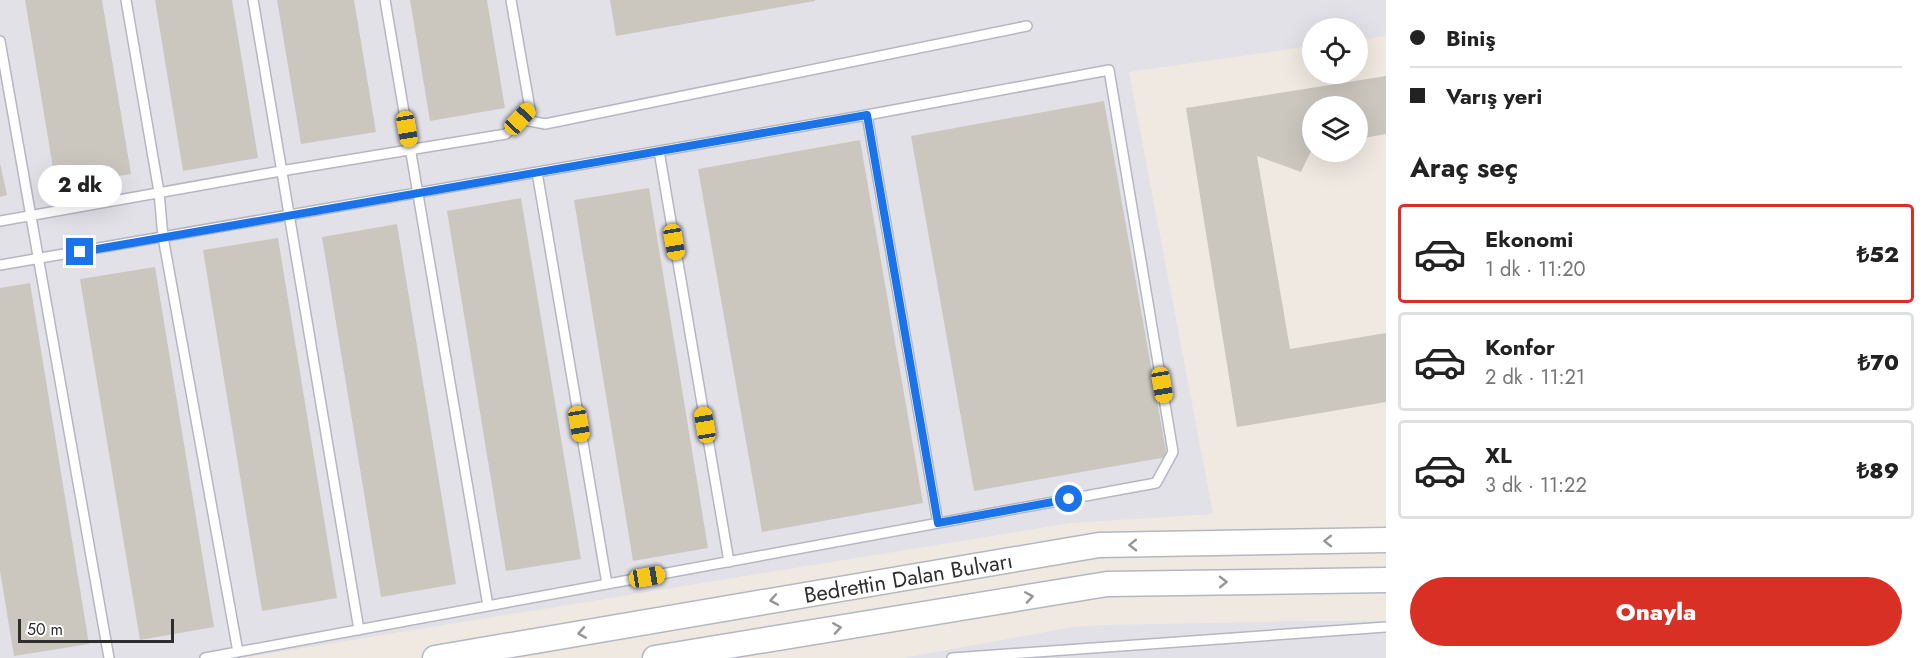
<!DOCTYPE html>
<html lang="tr">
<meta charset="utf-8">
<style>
:root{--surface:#fff;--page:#f2f2f2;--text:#222;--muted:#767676;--line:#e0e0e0;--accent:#d93025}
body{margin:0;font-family:Jost,sans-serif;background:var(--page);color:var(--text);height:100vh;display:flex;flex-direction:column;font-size:22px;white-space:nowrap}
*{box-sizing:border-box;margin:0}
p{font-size:20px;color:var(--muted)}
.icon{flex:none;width:33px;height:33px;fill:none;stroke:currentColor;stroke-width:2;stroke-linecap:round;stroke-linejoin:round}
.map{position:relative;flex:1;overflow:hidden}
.details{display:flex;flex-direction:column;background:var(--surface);width:540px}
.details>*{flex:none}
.hud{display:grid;align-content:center;height:132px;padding:0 24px;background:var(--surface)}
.buttons{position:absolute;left:1302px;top:18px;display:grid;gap:12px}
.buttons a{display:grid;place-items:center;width:66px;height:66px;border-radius:50%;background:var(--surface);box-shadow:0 6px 24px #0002;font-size:30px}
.scale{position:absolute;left:18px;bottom:15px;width:156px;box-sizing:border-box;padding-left:6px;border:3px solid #2e2e2e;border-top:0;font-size:16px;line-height:21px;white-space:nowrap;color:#2e2e2e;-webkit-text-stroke:4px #fff;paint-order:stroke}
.end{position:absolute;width:27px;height:27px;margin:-14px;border:8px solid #1a73e8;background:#fff;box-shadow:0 0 0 3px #fff}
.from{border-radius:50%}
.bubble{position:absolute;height:42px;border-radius:21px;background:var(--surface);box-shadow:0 6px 24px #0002;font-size:20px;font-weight:800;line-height:42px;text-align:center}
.car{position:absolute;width:18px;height:36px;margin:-18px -9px;border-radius:8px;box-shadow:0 0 4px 2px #0007;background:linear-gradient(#f5c518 24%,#345 0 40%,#f5c518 0 76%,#345 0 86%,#f5c518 0)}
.hud b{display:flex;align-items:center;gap:21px;height:57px;font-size:22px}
.hud b+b{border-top:2px solid var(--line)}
.hud i{width:15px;height:15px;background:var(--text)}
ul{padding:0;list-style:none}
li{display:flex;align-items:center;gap:18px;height:99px;margin:0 12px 9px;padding:0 12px;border:3px solid var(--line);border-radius:6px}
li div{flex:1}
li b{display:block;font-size:22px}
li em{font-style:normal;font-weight:800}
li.on{border-color:var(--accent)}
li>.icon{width:54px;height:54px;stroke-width:1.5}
h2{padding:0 24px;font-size:27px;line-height:72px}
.action{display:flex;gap:12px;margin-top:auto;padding:12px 24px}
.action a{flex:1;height:69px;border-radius:36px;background:var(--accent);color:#fff;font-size:24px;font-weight:800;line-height:69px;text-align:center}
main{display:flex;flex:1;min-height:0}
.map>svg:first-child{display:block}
</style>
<main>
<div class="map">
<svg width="1386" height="658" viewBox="0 0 1386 658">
<rect width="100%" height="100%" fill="#efe9e1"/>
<path fill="#e3e1e8" d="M0 0H1386V36L1358 40V28H1312V46L1129 72 1213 514 1071 523 242 658H0Z
M1306 621H1386V658H903L1073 627 1105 625Z"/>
<path fill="#cbc7bf" d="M25 0H102L131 174 56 186Z
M155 0H232L258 158 183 171Z
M277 0H354L376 132 301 144Z
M410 0H487L505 108 430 121Z
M610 0H815V1L616 36Z
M1386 76V134L1358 139V106H1312V149L1301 172 1257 156 1290 349 1386 333V402L1237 427 1186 108Z
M1104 101 1167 457 974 491 911 136Z
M860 140 923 503 762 532 698 169Z
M0 163 7 195 0 197Z
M649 188 708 548 633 561 574 200Z
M521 198 581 559 506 571 447 211Z
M397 224 456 584 381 597 322 237Z
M278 238 337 598 262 611 203 250Z
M155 267 214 627 140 640 80 279Z
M30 283 89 644 14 656 0 571V288Z"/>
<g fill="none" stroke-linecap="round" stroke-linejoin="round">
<g stroke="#b4b7c1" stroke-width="12">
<path id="service" d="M126 0 159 192 163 237 238 652
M253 0 359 630
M385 0 488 606
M0 41 109 658
M867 115 938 523
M520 119 545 124 1027 26
M659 151 729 562
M537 172 607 584
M0 221 281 171 506 134 530 109 511 0
M0 265 867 115 1109 70 1173 452 1156 483 205 658
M952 658 1386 627"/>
</g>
<g stroke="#b4b7c1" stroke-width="27">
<g id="secondary">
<path id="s1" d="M435 658 1099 545 1386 540"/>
<path d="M655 658 1107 584 1386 580"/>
</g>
</g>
<use href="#service" stroke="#fff" stroke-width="9"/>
<use href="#secondary" stroke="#fff" stroke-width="24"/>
</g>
<defs><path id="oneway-chevron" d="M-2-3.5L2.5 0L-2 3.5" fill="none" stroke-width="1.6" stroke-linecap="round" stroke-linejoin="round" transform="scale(1.5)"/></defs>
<g stroke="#969696">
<use href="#oneway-chevron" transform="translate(1328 541) rotate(179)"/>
<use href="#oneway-chevron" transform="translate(1133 545) rotate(179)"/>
<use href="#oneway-chevron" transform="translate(1223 582) rotate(-1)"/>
<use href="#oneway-chevron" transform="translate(1029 597) rotate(-9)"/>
<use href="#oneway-chevron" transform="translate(774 600) rotate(170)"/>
<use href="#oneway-chevron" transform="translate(837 628) rotate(-9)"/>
<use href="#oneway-chevron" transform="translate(582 633) rotate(170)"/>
</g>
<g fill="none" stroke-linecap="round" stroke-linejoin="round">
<path stroke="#1a73e8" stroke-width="8" d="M80 252 867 115 938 523 1069 499"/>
</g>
<g text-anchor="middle" stroke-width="4.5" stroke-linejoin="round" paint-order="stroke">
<g font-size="22" fill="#2e2e2e" stroke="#fff">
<text dy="8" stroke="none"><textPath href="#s1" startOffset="480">Bedrettin Dalan Bulvarı</textPath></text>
</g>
</g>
</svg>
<div class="buttons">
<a><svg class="icon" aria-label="locate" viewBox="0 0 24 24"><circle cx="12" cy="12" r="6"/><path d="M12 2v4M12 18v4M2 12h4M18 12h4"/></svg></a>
<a><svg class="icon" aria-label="layers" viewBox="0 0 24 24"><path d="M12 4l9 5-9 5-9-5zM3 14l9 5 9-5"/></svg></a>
</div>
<div class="scale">50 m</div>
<i class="end from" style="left:1069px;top:499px"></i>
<i class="end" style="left:80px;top:252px"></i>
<div class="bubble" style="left:38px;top:165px;width:84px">2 dk</div>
<i class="car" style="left:520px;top:119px;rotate:43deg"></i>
<i class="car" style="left:407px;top:129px;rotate:170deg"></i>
<i class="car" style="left:674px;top:242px;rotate:170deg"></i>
<i class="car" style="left:1162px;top:385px;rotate:170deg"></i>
<i class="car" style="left:579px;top:424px;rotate:170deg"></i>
<i class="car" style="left:705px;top:425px;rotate:350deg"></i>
<i class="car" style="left:647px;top:577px;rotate:80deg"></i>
</div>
<section class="details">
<div class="hud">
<b><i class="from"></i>Biniş</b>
<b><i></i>Varış yeri</b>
</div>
<h2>Araç seç</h2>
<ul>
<li class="on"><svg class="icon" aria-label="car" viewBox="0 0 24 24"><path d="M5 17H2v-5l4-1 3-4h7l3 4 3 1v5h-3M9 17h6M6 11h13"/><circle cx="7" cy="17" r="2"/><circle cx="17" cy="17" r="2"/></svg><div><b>Ekonomi</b><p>1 dk · 11:20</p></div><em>₺52</em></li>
<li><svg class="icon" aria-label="car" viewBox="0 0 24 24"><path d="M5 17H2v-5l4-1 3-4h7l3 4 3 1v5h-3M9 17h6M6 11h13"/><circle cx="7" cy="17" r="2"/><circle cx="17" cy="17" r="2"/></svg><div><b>Konfor</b><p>2 dk · 11:21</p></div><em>₺70</em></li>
<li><svg class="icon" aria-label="car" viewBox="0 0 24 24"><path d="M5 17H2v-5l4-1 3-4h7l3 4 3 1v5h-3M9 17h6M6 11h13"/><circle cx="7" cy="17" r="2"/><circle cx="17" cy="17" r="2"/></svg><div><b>XL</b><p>3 dk · 11:22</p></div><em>₺89</em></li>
</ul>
<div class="action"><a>Onayla</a></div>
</section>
</main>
